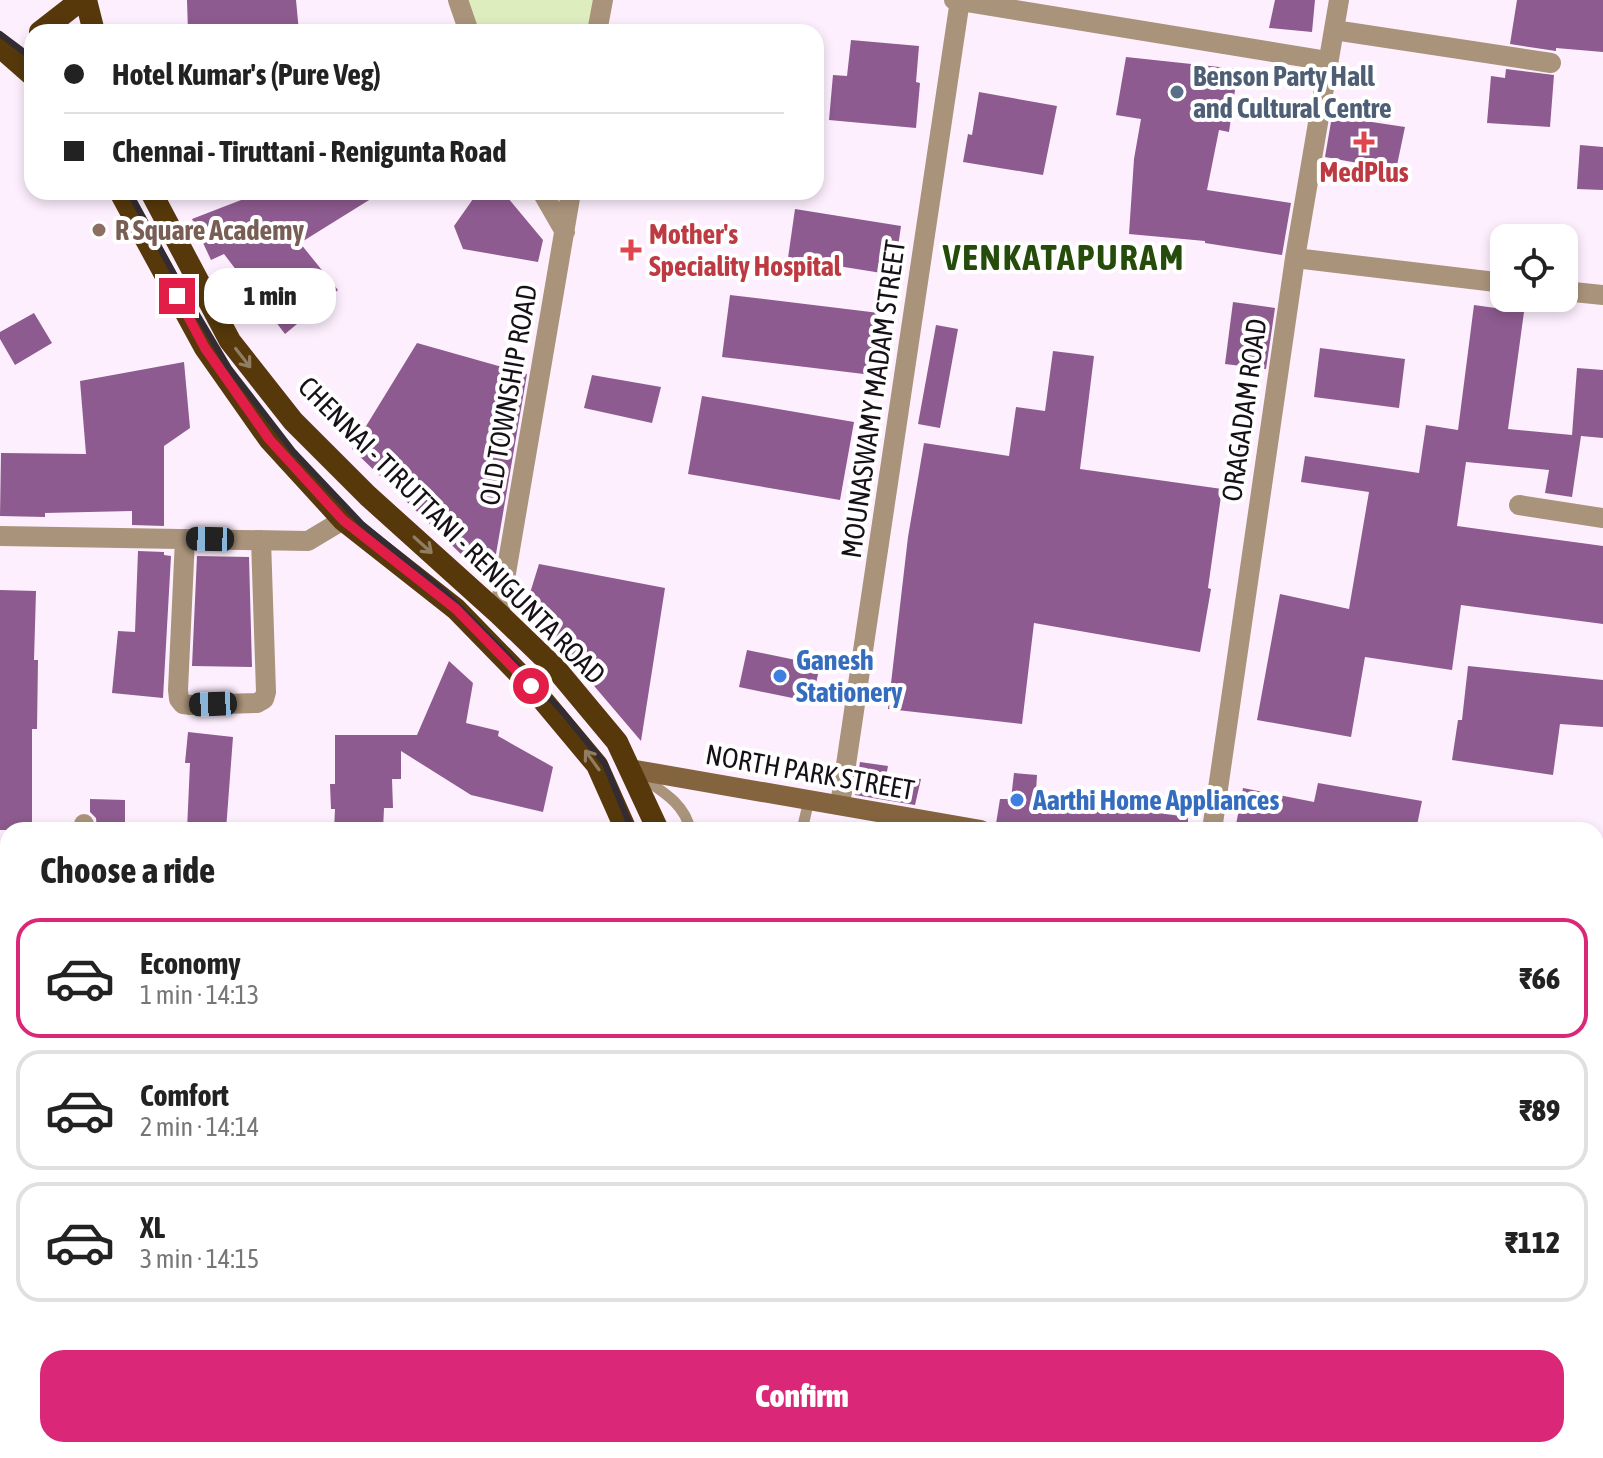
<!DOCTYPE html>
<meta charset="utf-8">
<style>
:root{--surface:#fff;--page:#f2f2f2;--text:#222;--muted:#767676;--line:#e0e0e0;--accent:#db2777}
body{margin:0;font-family:"Asap Condensed",sans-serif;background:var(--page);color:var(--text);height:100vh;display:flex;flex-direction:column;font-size:30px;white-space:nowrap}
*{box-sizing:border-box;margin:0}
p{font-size:26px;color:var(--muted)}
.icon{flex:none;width:44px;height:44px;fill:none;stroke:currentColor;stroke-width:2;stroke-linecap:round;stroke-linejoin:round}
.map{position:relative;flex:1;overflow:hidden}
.drawer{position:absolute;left:0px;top:822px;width:1604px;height:636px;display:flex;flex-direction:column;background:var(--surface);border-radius:24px 24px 0 0;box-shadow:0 4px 12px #0003}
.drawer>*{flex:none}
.top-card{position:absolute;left:24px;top:24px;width:800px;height:176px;border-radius:24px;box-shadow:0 4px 12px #0003;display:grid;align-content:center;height:176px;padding:0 40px;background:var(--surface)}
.fabs{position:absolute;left:1490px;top:224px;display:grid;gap:16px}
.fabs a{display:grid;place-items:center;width:88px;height:88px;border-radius:16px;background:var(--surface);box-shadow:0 4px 12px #0003;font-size:40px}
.end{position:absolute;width:36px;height:36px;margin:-18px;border:10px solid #e11d48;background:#fff;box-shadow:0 0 0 4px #fff}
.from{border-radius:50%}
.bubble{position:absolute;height:56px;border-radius:24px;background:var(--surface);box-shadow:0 4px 12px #0003;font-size:26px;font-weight:800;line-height:56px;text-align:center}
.car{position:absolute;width:24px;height:48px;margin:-24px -12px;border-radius:10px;box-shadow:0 0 6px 2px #0007;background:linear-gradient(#222 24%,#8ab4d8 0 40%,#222 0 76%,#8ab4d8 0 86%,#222 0)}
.top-card b{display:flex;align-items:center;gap:28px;height:76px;font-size:30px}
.top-card b+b{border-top:2px solid var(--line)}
.top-card i{width:20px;height:20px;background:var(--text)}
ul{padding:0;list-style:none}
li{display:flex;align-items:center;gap:24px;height:120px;margin:0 16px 12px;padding:0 24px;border:4px solid var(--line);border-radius:24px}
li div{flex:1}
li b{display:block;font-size:30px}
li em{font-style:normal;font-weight:800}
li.selected{border-color:var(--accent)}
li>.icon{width:72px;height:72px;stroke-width:1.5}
h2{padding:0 40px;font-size:36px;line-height:96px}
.cta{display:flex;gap:16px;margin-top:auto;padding:16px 40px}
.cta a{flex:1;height:92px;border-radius:24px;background:var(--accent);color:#fff;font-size:32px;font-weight:800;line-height:92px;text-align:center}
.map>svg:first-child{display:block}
</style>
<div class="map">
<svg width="1603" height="1458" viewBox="0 0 1603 1458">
<rect width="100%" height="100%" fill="#fdeffe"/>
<path fill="#ddedbe" d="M466 0H594L589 32H477Z"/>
<path fill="#8d5b8f" d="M187 0H296L299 32H188Z
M1275 0H1315L1312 32 1269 28Z
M1517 0H1603V52L1556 48V51L1510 44Z
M851 40 919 46 916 82 920 83 916 128 829 120 833 75 847 76Z
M1126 57 1238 69 1229 132 1219 130 1207 190 1291 203 1282 255 1205 243V241L1129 234 1134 159 1141 119 1116 115Z
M1506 69 1554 75 1550 127 1487 123 1491 76 1505 78Z
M979 92 1057 106 1043 175 963 162 968 134 972 135Z
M1332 116 1405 127 1396 170 1325 157Z
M1580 145 1603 147V190L1577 189Z
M262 192H382L300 243 338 290 285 334 224 254 211 260 192 219Z
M496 192H503L543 240 538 262 463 249 454 226 473 199Z
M795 209 901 226 894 275 788 258Z
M730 295 879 313 872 375 722 357Z
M1233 302 1275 308 1266 369 1225 364Z
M1474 305 1524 312 1508 429 1572 435 1577 368 1603 370V438L1581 436 1572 497 1545 493 1549 470 1466 462 1457 526 1603 546V624L1461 605 1452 670 1365 657 1351 737 1257 720 1280 594 1349 609 1369 492 1301 482 1305 456 1419 473 1426 425 1458 430Z
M34 313 52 343 15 365 0 339V332Z
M936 325 958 329 940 428 918 424Z
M417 343 527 374 491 583 352 449Z
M1320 348 1405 359 1399 408 1314 397Z
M1053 351 1094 356 1080 469 1222 489 1208 588 1211 589 1200 652 1034 623 1022 724 888 709 908 537 924 443 1009 456 1016 407 1045 411Z
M184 362 190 428 164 446V526L132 525V511L45 513V517L0 516 1 453 86 454 80 381Z
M592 375 661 387 652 423 584 408Z
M702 396 854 422 840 500 688 474Z
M138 551 164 552V555L171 556 163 698 112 693 118 631 135 632Z
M197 556 249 557 252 667 192 666Z
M539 564 665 588 641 741 526 606Z
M0 590 36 591 34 660H38L37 729H32V830H0Z
M747 650 820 665 812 702 739 687Z
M449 661 473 683 466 723 499 731 498 736 553 767 543 812 471 795 401 751V779H392L393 808H384L383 830H334L335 809H331L330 784H335V735H417Z
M1468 666 1603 680V727L1560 724 1553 775 1452 760 1458 720H1462Z
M188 732 233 737 226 830H187L190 763H185Z
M860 762 888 766 886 777 921 779 915 805 855 795Z
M1014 773 1037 775 1036 792 1100 800 1099 805 1188 817V830H995L1000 799H1011Z
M1318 783 1422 801 1416 830H1235L1243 788 1314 802Z
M90 799 125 800V830H97L96 818 90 812Z"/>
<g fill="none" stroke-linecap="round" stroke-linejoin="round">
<path stroke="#a9937a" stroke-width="11" d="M637 774C658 789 685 802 690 830
M802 830 809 800"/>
<path stroke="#a9937a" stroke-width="20" d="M458 0 469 32
M954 0 1328 61
M1334 30 1551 63
M597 32 603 0
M542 192 565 232
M1295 258 1504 283
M1564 291 1603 295
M1519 505 1603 518
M0 536 308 541 343 520
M185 539 178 690 179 699 183 704 191 705 257 703 264 699 266 692 261 540
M499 614 571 192
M840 805 960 0
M84 824V830
M1212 830 1295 258 1339 0
M0 883 8 884
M0 1203H8
M0 1296 8 1263
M964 1450 979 1458
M1482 1458 1487 1450"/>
<path stroke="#a9937a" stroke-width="20" d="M1596 1376 1603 1379
M0 1394 8 1396
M0 1424 8 1426
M76 1450 95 1458
M154 1450 172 1458"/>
<path stroke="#84643e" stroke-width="20" d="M630 769 981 830
M1596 934 1603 935"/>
<path stroke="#56380b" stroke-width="22" d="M86 0 94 32
M40 32 81 0
M0 47 32 75
M120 192 205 348 269 439 343 520 456 609 531 686 597 765 626 830
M151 192 230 341 293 421 368 496 499 614 557 670 617 742 658 830
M551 1458 553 1450
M576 1458 578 1450"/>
<path stroke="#332c33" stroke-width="6" d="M0 34 32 58
M129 192 185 294 229 368 293 451 362 524 445 592 561 710 605 764 632 830
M558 1458 560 1450"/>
</g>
<defs><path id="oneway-shaft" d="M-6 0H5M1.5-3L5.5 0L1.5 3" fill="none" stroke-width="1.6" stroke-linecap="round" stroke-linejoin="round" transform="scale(2)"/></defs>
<g stroke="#917e60">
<use href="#oneway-shaft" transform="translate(243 358) rotate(52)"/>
<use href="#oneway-shaft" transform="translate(423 545) rotate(42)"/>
<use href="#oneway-shaft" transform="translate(592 760) rotate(-126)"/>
</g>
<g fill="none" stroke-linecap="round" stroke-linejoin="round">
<path stroke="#e11d48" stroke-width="10" d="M177 296 205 348 269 439 343 520 456 609 531 686"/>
</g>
<circle fill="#5c6f8a" stroke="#fff" stroke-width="3" cx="1177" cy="92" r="8"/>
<g fill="#e0444e" stroke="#fff" stroke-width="3">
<path d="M1360 130h8v8h8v8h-8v8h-8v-8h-8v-8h8z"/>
<path d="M627 238h8v8h8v8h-8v8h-8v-8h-8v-8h8z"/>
</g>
<circle fill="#8d6e63" stroke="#fff" stroke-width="3" cx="99" cy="230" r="8"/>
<g fill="#3f7fe0" stroke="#fff" stroke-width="3">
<circle cx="780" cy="676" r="8"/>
<circle cx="1017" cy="800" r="8"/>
</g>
<g text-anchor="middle" stroke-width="8" stroke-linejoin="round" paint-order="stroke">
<g font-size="28" font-weight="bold" fill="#4e5e75" stroke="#fff" text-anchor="start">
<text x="1193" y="86">Benson Party Hall<tspan x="1193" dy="32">and Cultural Centre</tspan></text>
</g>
<g font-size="28" font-weight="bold" fill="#be3a42" stroke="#fff">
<text x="1364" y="182">MedPlus</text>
<text x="649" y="244" text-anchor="start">Mother's<tspan x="649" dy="32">Speciality Hospital</tspan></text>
</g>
<g font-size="28" font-weight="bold" fill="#785e54" stroke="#fff" text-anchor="start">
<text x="115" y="240">R Square Academy</text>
</g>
<g font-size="28" fill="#171117" stroke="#fff">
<text transform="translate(508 395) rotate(-80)" y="10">OLD TOWNSHIP ROAD</text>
<text transform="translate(873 399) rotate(-82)" y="10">MOUNASWAMY MADAM STREET</text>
<text transform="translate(1244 410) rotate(-82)" y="10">ORAGADAM ROAD</text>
<text transform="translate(452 530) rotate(45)" y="10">CHENNAI - TIRUTTANI - RENIGUNTA ROAD</text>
<text transform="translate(810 772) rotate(10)" y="10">NORTH PARK STREET</text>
</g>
<g font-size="28" font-weight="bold" fill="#366cbe" stroke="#fff" text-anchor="start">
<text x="796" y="670">Ganesh<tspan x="796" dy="32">Stationery</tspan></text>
<text x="1033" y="810">Aarthi Home Appliances</text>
</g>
<g font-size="36" font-weight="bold" letter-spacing="2" fill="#264c0c" stroke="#fff">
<text x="1064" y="270">VENKATAPURAM</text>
</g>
</g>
</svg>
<div class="fabs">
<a><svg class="icon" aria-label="locate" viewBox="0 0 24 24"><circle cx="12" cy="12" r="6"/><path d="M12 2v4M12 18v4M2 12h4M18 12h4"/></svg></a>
</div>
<i class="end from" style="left:531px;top:686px"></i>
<i class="end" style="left:177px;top:296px"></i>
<div class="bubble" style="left:204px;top:268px;width:132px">1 min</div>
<i class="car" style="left:210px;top:539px;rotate:271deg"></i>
<i class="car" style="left:213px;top:704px;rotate:268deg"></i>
<div class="top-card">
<b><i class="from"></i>Hotel Kumar's (Pure Veg)</b>
<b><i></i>Chennai - Tiruttani - Renigunta Road</b>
</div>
<section class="drawer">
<h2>Choose a ride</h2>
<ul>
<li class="selected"><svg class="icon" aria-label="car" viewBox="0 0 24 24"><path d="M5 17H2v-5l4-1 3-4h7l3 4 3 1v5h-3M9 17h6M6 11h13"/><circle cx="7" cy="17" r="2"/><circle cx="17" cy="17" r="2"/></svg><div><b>Economy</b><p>1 min · 14:13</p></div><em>₹66</em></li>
<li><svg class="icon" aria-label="car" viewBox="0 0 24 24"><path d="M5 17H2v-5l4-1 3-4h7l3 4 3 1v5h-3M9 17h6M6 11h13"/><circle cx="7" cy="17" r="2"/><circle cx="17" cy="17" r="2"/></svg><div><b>Comfort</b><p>2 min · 14:14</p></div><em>₹89</em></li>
<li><svg class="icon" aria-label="car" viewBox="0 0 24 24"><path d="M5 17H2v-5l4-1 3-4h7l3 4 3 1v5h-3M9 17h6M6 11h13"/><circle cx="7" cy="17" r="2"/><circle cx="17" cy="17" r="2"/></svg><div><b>XL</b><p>3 min · 14:15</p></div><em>₹112</em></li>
</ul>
<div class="cta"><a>Confirm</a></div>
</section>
</div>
